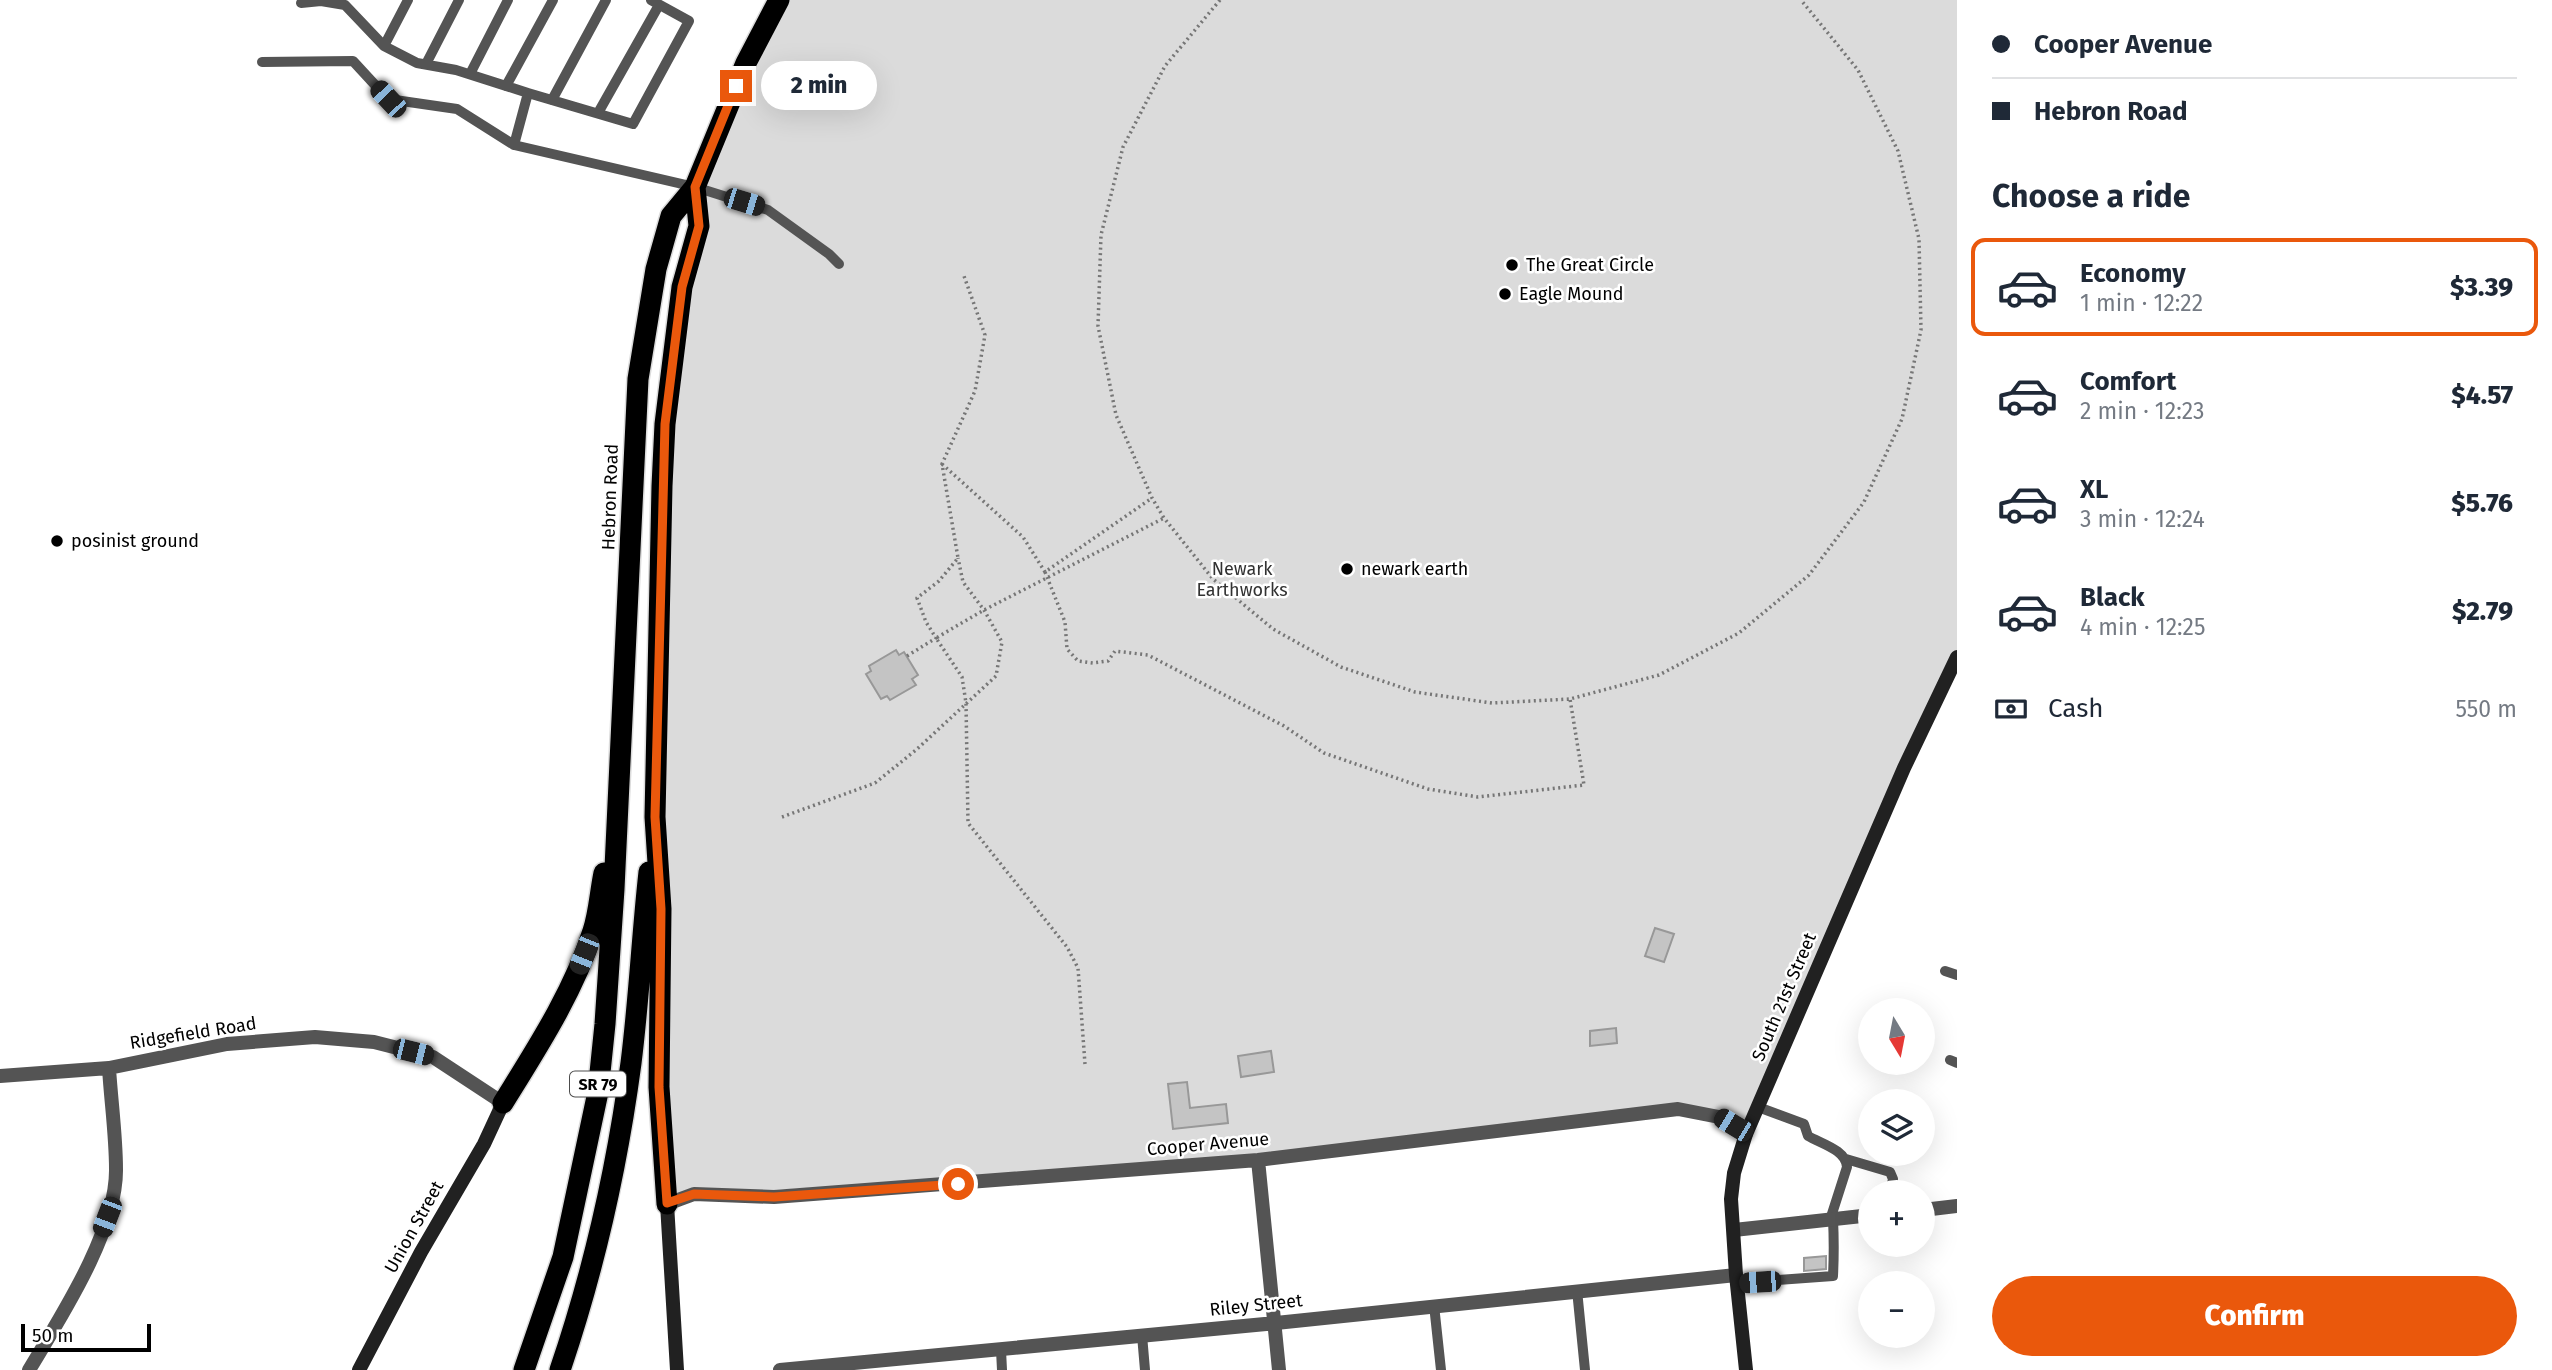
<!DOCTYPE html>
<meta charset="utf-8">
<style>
:root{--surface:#fff;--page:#f6f6f7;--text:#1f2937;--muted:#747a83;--line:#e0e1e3;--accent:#ea580c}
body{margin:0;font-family:"Fira Sans",sans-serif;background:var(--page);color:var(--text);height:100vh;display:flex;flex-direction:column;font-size:26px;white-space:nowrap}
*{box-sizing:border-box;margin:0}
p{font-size:23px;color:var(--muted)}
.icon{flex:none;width:38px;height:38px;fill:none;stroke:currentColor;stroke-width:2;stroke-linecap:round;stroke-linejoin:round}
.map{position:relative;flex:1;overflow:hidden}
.drawer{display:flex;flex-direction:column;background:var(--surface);width:595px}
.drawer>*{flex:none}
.banner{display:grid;align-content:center;height:154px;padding:0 35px;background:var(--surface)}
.needle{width:46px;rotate:170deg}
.buttons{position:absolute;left:1858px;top:998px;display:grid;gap:14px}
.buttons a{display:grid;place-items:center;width:77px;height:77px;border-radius:50%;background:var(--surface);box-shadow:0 7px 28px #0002;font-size:35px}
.scale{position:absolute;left:21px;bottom:18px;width:130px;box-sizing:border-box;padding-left:7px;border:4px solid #000;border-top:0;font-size:19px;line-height:24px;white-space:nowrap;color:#000;-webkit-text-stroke:5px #fff;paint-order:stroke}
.end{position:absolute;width:32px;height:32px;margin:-16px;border:9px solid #ea580c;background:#fff;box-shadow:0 0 0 4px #fff}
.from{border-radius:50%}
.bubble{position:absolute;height:49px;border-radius:24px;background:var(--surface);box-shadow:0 7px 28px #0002;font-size:23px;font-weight:800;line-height:49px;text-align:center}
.car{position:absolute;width:21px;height:42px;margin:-21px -10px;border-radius:9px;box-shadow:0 0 5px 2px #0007;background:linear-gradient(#222 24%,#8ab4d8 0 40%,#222 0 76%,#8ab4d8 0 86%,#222 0)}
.banner b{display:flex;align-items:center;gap:24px;height:66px;font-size:26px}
.banner b+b{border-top:2px solid var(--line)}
.banner i{width:18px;height:18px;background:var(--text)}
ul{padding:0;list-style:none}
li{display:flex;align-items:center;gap:21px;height:98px;margin:0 14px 10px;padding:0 21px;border:4px solid transparent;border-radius:14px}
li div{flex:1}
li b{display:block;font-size:26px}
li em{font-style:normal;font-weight:800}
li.selected{border-color:var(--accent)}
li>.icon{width:63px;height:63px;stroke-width:1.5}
h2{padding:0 35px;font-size:32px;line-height:84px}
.pay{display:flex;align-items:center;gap:18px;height:77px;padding:0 35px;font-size:26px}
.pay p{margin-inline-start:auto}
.cta{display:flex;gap:14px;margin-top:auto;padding:14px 35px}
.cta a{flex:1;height:80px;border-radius:42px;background:var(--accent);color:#fff;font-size:28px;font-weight:800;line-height:80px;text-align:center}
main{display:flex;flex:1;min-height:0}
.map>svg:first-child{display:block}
</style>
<main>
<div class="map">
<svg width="1957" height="1370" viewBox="0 0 1957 1370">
<rect width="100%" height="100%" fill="#fff"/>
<path fill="#dbdbdb" d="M779 0H1957V657L1746 1134 1678 1109 1258 1160 726 1193 667 1204 659 1087 665 424 695 187Z"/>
<path fill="#c4c4c4" stroke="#989898" stroke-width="2" d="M896 650 899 655 904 652 918 675 912 679 916 685 890 700 887 696 881 699 866 674 871 671 869 666Z
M1655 928 1674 934 1664 962 1645 956Z
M1616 1028 1617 1043 1590 1046V1031Z
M1271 1051 1274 1072 1241 1077 1238 1056Z
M1187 1082 1190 1108 1226 1104 1228 1123 1173 1129 1168 1084Z
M1826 1256V1269L1804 1271V1258Z"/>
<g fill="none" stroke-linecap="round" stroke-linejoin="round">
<g stroke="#dbdbdb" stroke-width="24">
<path id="highway" d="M503 1103C537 1048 573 993 593 931 599 913 600 892 604 873
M667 1204 659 1087 661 909 655 817 662 486 665 424 682 287 699 226 695 187
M524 1370 563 1257 598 1092 605 1024 614 889 638 379 656 269 671 216 695 187 746 63 779 0
M560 1370C594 1270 617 1168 631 1063 639 1000 642 935 649 872"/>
</g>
<path stroke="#767676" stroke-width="3.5" stroke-dasharray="2 3.5" stroke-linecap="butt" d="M1220 0 1165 66 1123 147 1101 235 1098 326 1116 415 1152 498 1164 518 1213 579 1273 629 1341 667 1415 692 1492 703 1570 699 1659 675 1739 633 1809 575 1864 502 1902 419 1921 330 1919 239 1898 151 1858 70 1801 0
M942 464 1023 537 1045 572 1152 498
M1045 572 1065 622 1067 649 1078 661 1093 663 1108 661 1115 651 1148 655 1284 726 1324 753 1428 789 1478 797 1584 785 1570 699
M907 656 936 638 926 622 917 598 939 581 958 558 942 464 975 391 985 335 964 276
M782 817 875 783 916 750 996 676 1002 642 984 610 963 582 958 558
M1085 1064 1078 968 1067 947 968 823 966 703 962 677 936 638 984 610 1164 518"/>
<path stroke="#545454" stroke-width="10" d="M301 3 321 1 345 5 384 46 417 63 456 70 528 93
M384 46 408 0
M262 62 353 61 388 99 457 109 514 145 695 187 768 210 829 254 839 264
M426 64 459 0
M470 74 508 0
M506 86 553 0
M552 100 606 0
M598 113 659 5
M514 145 528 93 633 124 689 21 651 0
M1945 971 1957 975
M1950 1060 1957 1063
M1758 1107 1804 1124 1808 1136C1822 1144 1846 1150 1847 1167L1830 1220
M1846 1159 1890 1172 1893 1179 1890 1192
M1736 1283 1833 1276C1834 1256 1834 1239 1833 1219
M1577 1290 1585 1370
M1434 1305 1441 1370
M1142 1335 1145 1370
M1001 1350 1002 1370"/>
<path stroke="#545454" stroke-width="14" d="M0 1076 109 1068 227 1044 315 1037 374 1042 433 1057 503 1103
M1258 1160 1279 1370
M667 1204 694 1194 774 1197 1258 1160 1678 1109 1719 1117 1746 1134
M1923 1210 1957 1206
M1734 1230 1871 1215
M29 1370C60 1318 117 1231 116 1169 116 1136 111 1101 109 1068
M780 1370 1276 1323 1736 1275"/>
<path stroke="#212121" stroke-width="14" d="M667 1204 677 1370
M359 1370 421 1252 484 1144 503 1103
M1746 1370 1736 1275 1731 1199 1734 1173 1746 1134 1904 768 1957 657"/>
<use href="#highway" stroke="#000" stroke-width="21"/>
</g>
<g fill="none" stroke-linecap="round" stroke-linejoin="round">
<path stroke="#ea580c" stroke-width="9" d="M736 86 695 187 699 226 682 287 665 424 655 817 661 909 659 1087 667 1203 694 1194 774 1197 958 1184"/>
</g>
<g fill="#000" stroke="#fff" stroke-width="2.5">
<circle cx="1512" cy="265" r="7"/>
<circle cx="1505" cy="294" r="7"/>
<circle cx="57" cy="541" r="7"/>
<circle cx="1347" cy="569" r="7"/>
</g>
<g text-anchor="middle" stroke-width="5" stroke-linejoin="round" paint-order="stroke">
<rect fill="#fff" stroke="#4c4c4c" stroke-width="2" x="570" y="1071.5" width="56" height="25" rx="5"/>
<g font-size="16" font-weight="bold" fill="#000">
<text x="598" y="1090">SR 79</text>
</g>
<g font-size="18" fill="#000" stroke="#fff" text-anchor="start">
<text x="1526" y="271">The Great Circle</text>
<text x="1519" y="300">Eagle Mound</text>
<text x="71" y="547">posinist ground</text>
<text x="1361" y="575">newark earth</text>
</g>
<g font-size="18" fill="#000" stroke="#fff">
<text transform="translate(610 497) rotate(-88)" y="6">Hebron Road</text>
<text transform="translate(1784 997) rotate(-67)" y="6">South 21st Street</text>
<text transform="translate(193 1033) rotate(-9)" y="6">Ridgefield Road</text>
<text transform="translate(1208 1144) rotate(-5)" y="6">Cooper Avenue</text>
<text transform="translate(414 1227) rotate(-61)" y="6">Union Street</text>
<text transform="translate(1256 1305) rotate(-6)" y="6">Riley Street</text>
</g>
<g font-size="18" fill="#323232" stroke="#fff">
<text x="1242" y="575">Newark<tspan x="1242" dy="21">Earthworks</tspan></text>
</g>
</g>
</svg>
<div class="buttons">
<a><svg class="needle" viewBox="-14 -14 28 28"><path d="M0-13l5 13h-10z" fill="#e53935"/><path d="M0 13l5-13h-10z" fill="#747a83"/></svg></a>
<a><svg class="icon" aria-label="layers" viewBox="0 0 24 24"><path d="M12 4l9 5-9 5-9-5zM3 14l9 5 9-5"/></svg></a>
<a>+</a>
<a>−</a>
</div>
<div class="scale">50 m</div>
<i class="end from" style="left:958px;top:1184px"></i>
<i class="end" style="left:736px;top:86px"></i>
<div class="bubble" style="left:761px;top:61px;width:116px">2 min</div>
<i class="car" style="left:388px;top:99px;rotate:317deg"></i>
<i class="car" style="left:744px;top:202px;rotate:107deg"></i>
<i class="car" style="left:584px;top:954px;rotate:202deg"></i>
<i class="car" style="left:413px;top:1052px;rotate:104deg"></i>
<i class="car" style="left:1733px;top:1125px;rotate:301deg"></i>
<i class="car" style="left:107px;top:1217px;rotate:201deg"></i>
<i class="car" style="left:1760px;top:1282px;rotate:266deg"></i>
</div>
<section class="drawer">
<div class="banner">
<b><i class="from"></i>Cooper Avenue</b>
<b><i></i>Hebron Road</b>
</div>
<h2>Choose a ride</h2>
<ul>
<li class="selected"><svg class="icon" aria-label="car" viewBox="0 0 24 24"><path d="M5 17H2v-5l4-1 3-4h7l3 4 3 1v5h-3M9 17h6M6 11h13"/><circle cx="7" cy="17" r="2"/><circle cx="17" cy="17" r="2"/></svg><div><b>Economy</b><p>1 min · 12:22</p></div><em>$3.39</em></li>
<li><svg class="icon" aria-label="car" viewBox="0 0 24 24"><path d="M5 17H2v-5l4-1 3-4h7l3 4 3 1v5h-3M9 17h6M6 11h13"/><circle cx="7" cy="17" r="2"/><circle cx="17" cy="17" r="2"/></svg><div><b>Comfort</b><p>2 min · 12:23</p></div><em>$4.57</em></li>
<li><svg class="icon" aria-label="car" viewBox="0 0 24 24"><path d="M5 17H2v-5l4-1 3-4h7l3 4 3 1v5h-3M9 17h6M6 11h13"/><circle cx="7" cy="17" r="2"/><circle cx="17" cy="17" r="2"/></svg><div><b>XL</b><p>3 min · 12:24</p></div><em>$5.76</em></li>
<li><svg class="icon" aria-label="car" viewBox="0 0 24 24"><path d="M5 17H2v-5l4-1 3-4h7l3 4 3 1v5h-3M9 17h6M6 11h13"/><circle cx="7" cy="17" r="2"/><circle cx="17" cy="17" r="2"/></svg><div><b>Black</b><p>4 min · 12:25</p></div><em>$2.79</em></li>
</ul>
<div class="pay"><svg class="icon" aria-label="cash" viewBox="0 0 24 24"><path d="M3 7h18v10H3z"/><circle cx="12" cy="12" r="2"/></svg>Cash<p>550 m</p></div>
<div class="cta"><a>Confirm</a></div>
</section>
</main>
